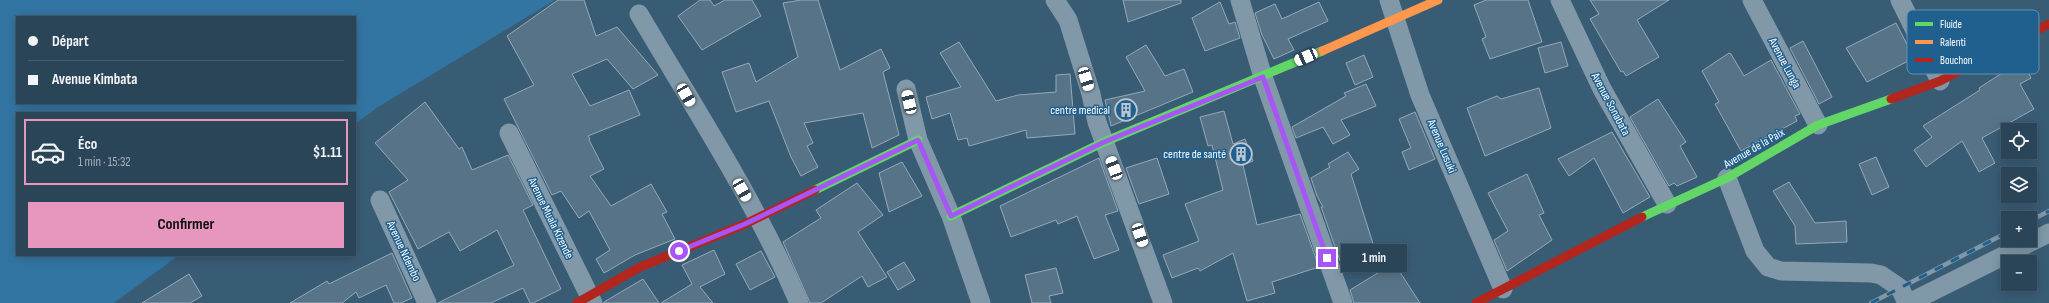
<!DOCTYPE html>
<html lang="fr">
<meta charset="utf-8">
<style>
:root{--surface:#2b4558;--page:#374f61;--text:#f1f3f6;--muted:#a6b1ba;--line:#475d6e;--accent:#e797bd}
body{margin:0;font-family:"Sofia Sans Condensed",sans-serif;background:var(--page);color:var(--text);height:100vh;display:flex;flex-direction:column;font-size:15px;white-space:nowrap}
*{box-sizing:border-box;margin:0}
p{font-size:13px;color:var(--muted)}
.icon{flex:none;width:22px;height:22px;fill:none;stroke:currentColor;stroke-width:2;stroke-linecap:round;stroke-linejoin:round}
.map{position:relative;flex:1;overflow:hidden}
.panel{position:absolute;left:16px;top:112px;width:340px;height:144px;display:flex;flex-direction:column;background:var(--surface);border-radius:0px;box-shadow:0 2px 10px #0003,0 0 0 1px var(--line)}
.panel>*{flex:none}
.guide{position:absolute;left:16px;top:16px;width:340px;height:88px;border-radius:0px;box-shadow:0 2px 10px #0003,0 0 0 1px var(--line);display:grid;align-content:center;height:88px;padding:0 12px;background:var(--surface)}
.buttons{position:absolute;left:2001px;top:123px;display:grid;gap:8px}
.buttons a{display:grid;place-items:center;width:36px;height:36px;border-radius:0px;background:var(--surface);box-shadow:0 2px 10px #0003,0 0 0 1px var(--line);font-size:20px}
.end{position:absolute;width:18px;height:18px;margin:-9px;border:5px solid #a855f7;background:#fff;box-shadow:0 0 0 2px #fff}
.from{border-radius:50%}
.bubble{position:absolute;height:28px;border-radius:0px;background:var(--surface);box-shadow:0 2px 10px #0003,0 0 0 1px var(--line);font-size:13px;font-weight:700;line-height:28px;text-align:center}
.car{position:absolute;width:12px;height:24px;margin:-12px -6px;border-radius:5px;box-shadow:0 0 3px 1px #0007;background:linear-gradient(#fff 24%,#345 0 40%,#fff 0 76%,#345 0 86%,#fff 0)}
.guide b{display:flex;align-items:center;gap:14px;height:38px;font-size:15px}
.guide b+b{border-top:1px solid var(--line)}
.guide i{width:10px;height:10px;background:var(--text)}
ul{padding:7px 0 0;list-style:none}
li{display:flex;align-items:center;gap:12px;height:66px;margin:0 8px 6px;padding:0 4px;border:2px solid transparent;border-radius:0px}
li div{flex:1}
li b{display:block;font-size:15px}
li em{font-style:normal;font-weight:700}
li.selected{border-color:var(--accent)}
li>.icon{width:36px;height:36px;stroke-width:1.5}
.cta{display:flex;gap:8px;margin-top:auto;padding:8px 12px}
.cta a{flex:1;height:46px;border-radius:0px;background:var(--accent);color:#111;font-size:16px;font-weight:700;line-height:46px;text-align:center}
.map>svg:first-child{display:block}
</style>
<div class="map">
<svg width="2049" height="303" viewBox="0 0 2049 303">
<rect width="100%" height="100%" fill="#395c75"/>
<path fill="#3275a3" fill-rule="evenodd" d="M0 0H555L378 107 355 124V113H17V255H179L114 303H0ZM17 17H355V103H17Z"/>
<path fill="#577387" stroke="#95a9b7" d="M558 0H584L596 36 617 27 658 75 633 89 607 59 572 74 590 106 629 90 640 115 588 136 590 139 589 140 604 169 590 176 611 206 651 184 667 212 662 214 675 239 635 255 604 273 596 259 610 250 589 211 579 218 561 191 552 195 504 99 534 85 507 36Z
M700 0H710L714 6 725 0H752L761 16 702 50 678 16Z
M801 0H818L840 70 881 49 890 68 883 72 899 135 872 148 863 113 804 123 813 143 807 146 818 167 801 176 791 157 769 101 736 112 722 72 749 63 756 82 798 57 783 3Z
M1123 0H1181V3L1128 22Z
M1486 0H1528L1542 42 1490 59 1482 39 1486 37 1474 5Z
M1590 0H1669L1637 20 1659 57 1626 76 1623 71 1621 72 1590 19 1599 14Z
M1220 2 1229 24 1235 22 1240 38 1205 51 1192 18Z
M1319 2 1328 21 1288 39 1294 50 1274 59 1262 35 1255 13 1275 4 1282 19Z
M1896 23 1914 58 1867 82 1846 48Z
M1803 41 1832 97 1819 104 1790 48Z
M959 42 996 101 1018 95 1056 92V75L1070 74 1075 134 1027 138 1026 130 969 146 967 138 958 140 950 113 932 119 926 97 961 87 940 53Z
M1561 42 1568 66 1545 73 1538 48Z
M1146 45 1165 76 1184 69 1193 92 1111 126 1105 100 1145 91 1126 57Z
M1729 53 1731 54 1744 76 1771 60 1800 114 1795 116 1797 121 1741 151 1715 104 1719 102 1702 71Z
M1364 55 1373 77 1355 85 1346 63Z
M2022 60 2031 78 2020 84 2034 109 1982 138 1995 163 1979 172 1962 141 1926 167 1914 150 1932 137 1923 126 1980 90 1979 88Z
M1366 84 1376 106 1341 120 1350 135 1333 144 1323 127 1296 138 1292 127 1346 96 1344 93Z
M1539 88 1551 128 1485 156 1467 108 1497 96 1501 99Z
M1658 99 1686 142 1680 146 1697 177 1677 186 1674 183 1669 186 1630 117Z
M425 102 459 149 462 147 472 170 508 155 533 205 523 210 561 289 533 303H530L523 288 491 303H438L514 265 497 230 460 251 449 232 418 249 389 192 408 180 375 143Z
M1224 111 1233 144 1245 139 1253 161 1243 165 1257 225 1300 214 1319 267 1272 282 1275 293 1247 301 1233 253 1200 271 1198 268 1172 278 1163 255 1199 241 1185 204 1223 190 1212 145 1208 146 1200 117Z
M1415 112 1435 159 1409 170 1402 152 1411 148 1399 119Z
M1612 132 1650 197 1623 213 1594 158 1569 176 1558 159Z
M1348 152 1359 169 1351 174 1375 250 1340 261 1321 207H1323L1317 196 1311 178 1330 167 1328 164Z
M1876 157 1889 187 1872 195 1859 164Z
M1099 158 1118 211 1105 215 1119 250 1094 259 1077 216 1058 224 1056 220 1011 237 1000 206Z
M1157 158 1169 194 1139 204 1126 168Z
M902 162 922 196 889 212 879 173Z
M1527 174 1544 213 1539 215 1552 240 1507 271 1494 240 1508 231 1488 193Z
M1789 182 1815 223 1846 221 1847 242 1796 244 1795 226 1773 191Z
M857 183 883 215 858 232 887 277 868 287 862 276 821 303H810L783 242 821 218 816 210Z
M714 250 725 274 700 287 713 303H661L692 284 682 265Z
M761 251 775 277 750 290 736 264Z
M392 253 412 298 401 303H394L386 285 359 298 356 292 342 303H290L327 281 329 284Z
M904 262 915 280 898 290 887 272Z
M1394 263 1420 303H1354L1350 290Z
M1056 268 1063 293 1049 296 1051 303H1032L1025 275Z
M189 274 202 296 190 303H142Z
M643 279 659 303H604V302Z"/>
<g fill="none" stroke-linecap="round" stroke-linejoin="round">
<path stroke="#8098a8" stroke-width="19" d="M1055 0 1068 20 1091 94 1097 122 1163 303
M1240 0 1263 77 1343 303
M1389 0 1420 95 1503 289
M1560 0 1602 89 1667 204
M1752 0 1818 125
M1900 0 1940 81
M639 14C695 109 756 202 799 303
M906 89 918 140 951 216 981 303
M509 133 593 303
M1727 178 1755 251 1768 267 1781 271 1871 273 1881 275 1900 288 1907 303
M380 200 427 303
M1909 303 2049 233"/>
<path stroke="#63d668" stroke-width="9" d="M815 190 918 140
M951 216 1104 142 1322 51
M1642 217 1727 178 1818 125 1891 99"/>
<path stroke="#ff974d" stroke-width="9" d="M1322 51 1438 0"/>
<path stroke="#b3261e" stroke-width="9" d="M1891 99 1940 81 2049 24
M577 303 640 267 745 224 815 190
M1476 303 1642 217"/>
<g stroke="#8098a8" stroke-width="4.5">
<path id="rail" d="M2030 221 2049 211
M1871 303 2008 232"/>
</g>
<use href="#rail" stroke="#20608e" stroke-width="3" stroke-dasharray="9" stroke-linecap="butt"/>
</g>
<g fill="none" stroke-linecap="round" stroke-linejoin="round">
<path stroke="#a855f7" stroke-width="5" d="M679 251 745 224 918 140 951 216 1104 142 1263 77 1327 258"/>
</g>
<defs>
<g id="building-ring" transform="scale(1.15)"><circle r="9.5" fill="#20608e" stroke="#bac6cf" stroke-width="1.5"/><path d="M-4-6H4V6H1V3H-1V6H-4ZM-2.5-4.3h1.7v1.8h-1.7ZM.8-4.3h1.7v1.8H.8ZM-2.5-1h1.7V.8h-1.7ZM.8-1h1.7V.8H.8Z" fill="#bac6cf"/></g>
</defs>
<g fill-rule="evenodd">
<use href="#building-ring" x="1126" y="110"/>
<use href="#building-ring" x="1241" y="154"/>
</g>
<g text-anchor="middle" stroke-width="3" stroke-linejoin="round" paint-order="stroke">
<g font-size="12" fill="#fff" stroke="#20608e">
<text transform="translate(1785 63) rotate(62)" y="4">Avenue Lunga</text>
<text transform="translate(1611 104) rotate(62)" y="4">Avenue Sonabata</text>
<text transform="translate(1442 146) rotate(67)" y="4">Avenue Lusuki</text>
<text transform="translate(1754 148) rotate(-30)" y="4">Avenue de la Paix</text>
<text transform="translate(551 218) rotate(64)" y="4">Avenue Muala Kizende</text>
<text transform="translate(404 251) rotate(65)" y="4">Avenue Ndembo</text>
</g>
<g font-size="12" fill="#fff" stroke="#20608e" text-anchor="end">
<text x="1110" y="114">centre medical</text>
<text x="1226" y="158">centre de santé</text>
</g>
</g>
<rect x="1907" y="10" width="132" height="64" rx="6" fill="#20608e" stroke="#6390b0" stroke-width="1"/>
<rect x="1915" y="22" width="18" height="4" fill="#63d668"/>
<rect x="1915" y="40" width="18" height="4" fill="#ff974d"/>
<rect x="1915" y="58" width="18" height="4" fill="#b3261e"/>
<g font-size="11" fill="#fff">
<text x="1940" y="28">Fluide</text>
<text x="1940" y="46">Ralenti</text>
<text x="1940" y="64">Bouchon</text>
</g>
</svg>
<div class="buttons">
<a><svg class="icon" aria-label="locate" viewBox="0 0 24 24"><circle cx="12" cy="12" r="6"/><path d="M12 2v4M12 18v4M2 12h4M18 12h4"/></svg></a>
<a><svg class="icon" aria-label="layers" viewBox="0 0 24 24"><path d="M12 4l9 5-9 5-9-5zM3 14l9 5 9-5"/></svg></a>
<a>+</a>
<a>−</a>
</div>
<i class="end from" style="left:679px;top:251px"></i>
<i class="end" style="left:1327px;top:258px"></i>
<div class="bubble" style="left:1341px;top:244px;width:66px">1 min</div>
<i class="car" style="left:1306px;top:57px;rotate:246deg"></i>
<i class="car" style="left:1086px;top:79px;rotate:163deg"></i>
<i class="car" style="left:686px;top:95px;rotate:150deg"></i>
<i class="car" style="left:909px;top:102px;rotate:347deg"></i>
<i class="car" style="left:1114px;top:168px;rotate:339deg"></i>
<i class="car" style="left:742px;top:190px;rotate:150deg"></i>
<i class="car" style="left:1140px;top:235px;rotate:161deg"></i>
<div class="guide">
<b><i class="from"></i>Départ</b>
<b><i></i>Avenue Kimbata</b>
</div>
<section class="panel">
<ul>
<li class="selected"><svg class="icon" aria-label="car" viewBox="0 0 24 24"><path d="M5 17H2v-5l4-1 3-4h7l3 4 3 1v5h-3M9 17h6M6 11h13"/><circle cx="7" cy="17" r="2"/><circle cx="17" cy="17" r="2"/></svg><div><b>Éco</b><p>1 min · 15:32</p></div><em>$1.11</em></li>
</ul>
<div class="cta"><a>Confirmer</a></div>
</section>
</div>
